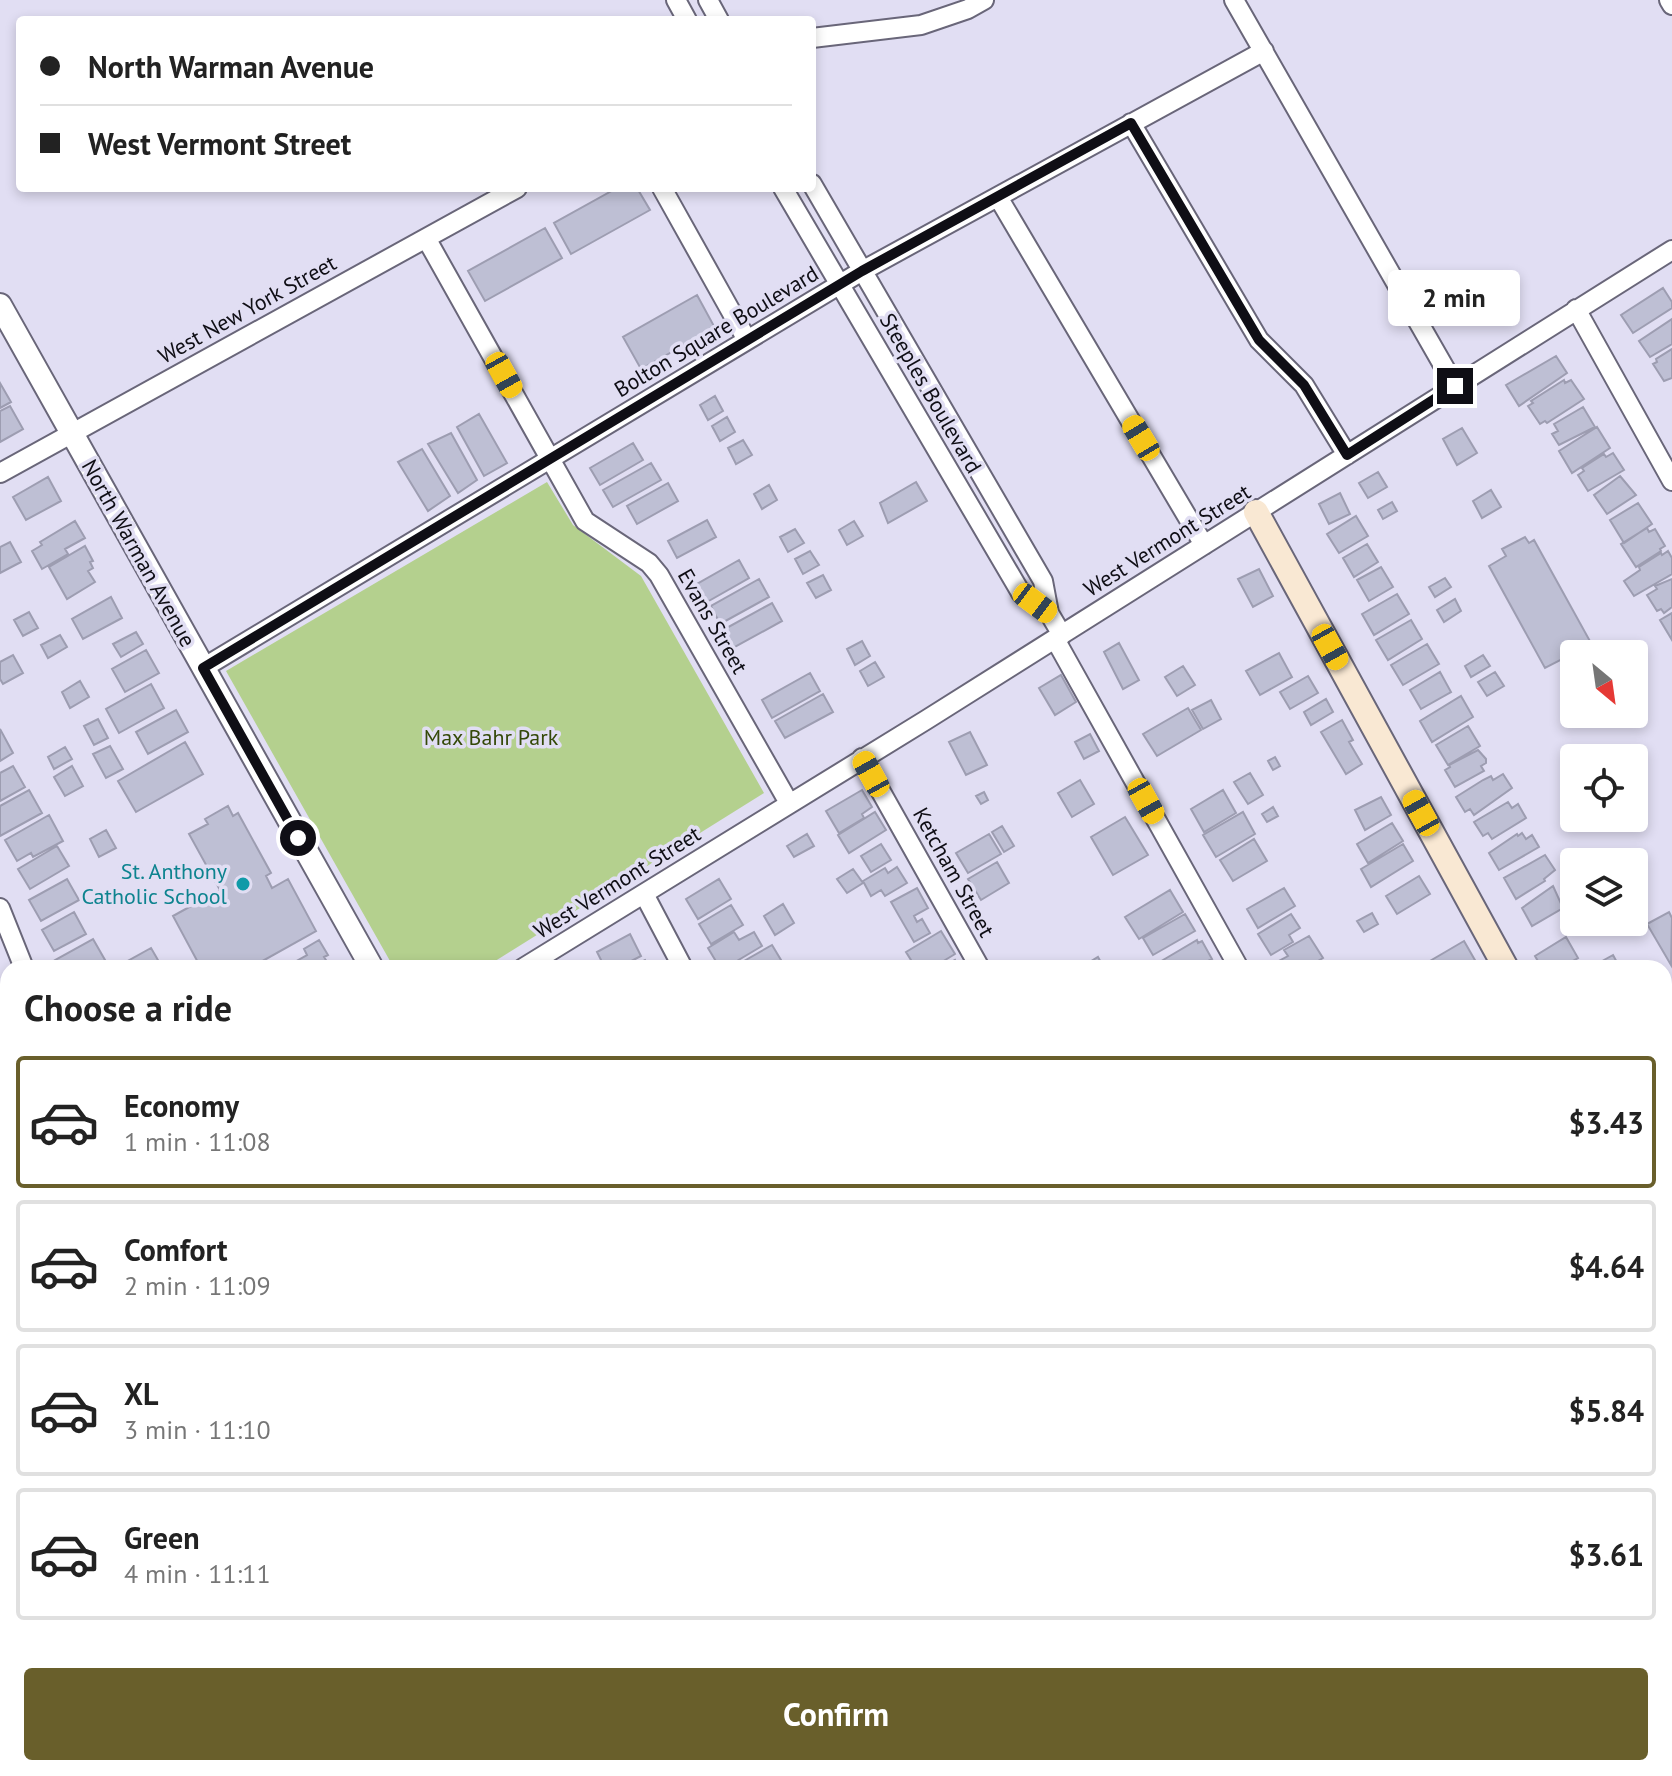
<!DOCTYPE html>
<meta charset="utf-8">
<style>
:root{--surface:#fff;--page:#f2f2f2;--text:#222;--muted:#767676;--line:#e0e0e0;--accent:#695f2b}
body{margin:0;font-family:"PT Sans",sans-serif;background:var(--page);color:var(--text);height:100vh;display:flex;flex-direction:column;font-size:30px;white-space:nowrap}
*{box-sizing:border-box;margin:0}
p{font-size:26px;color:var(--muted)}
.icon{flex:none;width:44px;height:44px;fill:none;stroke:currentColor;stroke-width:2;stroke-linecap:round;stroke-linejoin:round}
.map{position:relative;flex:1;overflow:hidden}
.side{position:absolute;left:0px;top:960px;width:1672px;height:816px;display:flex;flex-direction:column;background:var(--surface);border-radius:24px 24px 0 0;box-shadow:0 4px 12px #0003}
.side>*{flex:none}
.hud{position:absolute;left:16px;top:16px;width:800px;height:176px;border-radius:8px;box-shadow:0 4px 12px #0003;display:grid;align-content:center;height:176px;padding:0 24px;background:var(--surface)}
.needle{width:52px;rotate:151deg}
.fabs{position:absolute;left:1560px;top:640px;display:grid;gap:16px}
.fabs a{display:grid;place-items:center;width:88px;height:88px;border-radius:8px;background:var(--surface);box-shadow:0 4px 12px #0003;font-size:40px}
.end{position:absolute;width:36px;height:36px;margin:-18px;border:10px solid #0f0e15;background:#fff;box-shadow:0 0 0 4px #fff}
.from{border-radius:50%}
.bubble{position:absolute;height:56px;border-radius:8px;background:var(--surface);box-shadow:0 4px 12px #0003;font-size:26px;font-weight:700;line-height:56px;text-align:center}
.car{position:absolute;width:24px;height:48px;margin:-24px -12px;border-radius:10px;box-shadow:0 0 6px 2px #0007;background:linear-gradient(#f5c518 24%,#345 0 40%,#f5c518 0 76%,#345 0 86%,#f5c518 0)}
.hud b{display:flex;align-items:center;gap:28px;height:76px;font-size:30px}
.hud b+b{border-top:2px solid var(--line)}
.hud i{width:20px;height:20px;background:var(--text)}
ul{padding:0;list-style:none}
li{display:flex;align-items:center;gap:24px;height:132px;margin:0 16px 12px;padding:0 8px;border:4px solid var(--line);border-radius:8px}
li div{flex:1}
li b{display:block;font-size:30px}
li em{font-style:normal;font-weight:700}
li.active{border-color:var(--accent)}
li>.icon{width:72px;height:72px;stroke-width:1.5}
h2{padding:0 24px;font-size:36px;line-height:96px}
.button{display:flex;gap:16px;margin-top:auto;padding:16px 24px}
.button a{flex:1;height:92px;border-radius:8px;background:var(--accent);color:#fff;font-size:32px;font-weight:700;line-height:92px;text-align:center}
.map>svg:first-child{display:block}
</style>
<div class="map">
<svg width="1672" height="1776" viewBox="0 0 1672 1776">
<rect width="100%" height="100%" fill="#e1def3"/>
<path fill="#b4d08e" d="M547 482 573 525 641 576 764 793 484 968H394L226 671Z"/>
<path fill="#bebfd4" stroke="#9d9db1" stroke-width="2" d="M617 188H637L650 210 571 254 554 223Z
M545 228 562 258 485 301 468 271Z
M1663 288 1672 302V308L1633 333 1621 315Z
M697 295 715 328 641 369 623 337Z
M1672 319V344L1650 357 1639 341Z
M1672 349V378L1664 381 1653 364 1657 362 1656 359Z
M1556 356 1567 373 1519 406 1506 385Z
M1564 380 1565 383 1571 380 1584 399 1547 423 1545 421 1540 424 1528 406 1533 403 1531 401Z
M0 383 11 402 0 408Z
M715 396 723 411 708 420 700 405Z
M10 406 23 429 0 442V411Z
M1583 407 1595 427 1559 445 1552 434 1558 431 1554 424Z
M479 414 507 463 484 476 457 427Z
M727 417 735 432 720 441 712 426Z
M1597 427 1610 448 1572 473 1559 451Z
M1462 428 1477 453 1457 465 1443 439Z
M451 433 477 480 458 493 428 444Z
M743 440 752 455 736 464 728 448Z
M633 443 643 460 600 485 590 468Z
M422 449 450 496 428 511 398 462Z
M1613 453 1624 470 1588 491 1578 475 1584 471 1582 468 1604 454 1606 457Z
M651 463 661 480 613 507 603 490Z
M1378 472 1387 487 1368 498 1359 483Z
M1620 476 1636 495 1607 514 1594 495Z
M48 477 61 501 26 520 13 497Z
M916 482 927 501 888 523 880 503Z
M668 483 678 501 637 524 627 506Z
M769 485 777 500 762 509 754 494Z
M1491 490 1501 507 1482 518 1473 501Z
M1340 493 1350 514 1329 524 1319 504Z
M1392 502 1397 511 1383 519 1378 510Z
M1638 503 1652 524 1624 543 1610 520Z
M1356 516 1368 536 1339 553 1327 534Z
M707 520 716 537 677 558 668 541Z
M75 521 85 538 65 549 68 554 42 569 32 551 42 545 40 542Z
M854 521 863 536 847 545 839 530Z
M1647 528 1649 532 1655 529 1665 546 1660 549 1661 551 1636 567 1621 544Z
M795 529 804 543 788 552 780 537Z
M1525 537 1529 543 1534 540 1591 643 1585 646 1589 652 1574 654V661L1570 663 1566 657 1545 668 1489 566 1506 556 1502 549Z
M10 542 21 562 0 573V547Z
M1367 544 1378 562 1354 577 1343 558Z
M85 546 93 561 90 562 93 568 88 571 95 582 67 599 49 567Z
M810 551 819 565 803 574 795 559Z
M1668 551 1672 558V574L1634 596 1624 581 1640 570 1639 567 1661 553 1662 555Z
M739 560 749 578 707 602 697 584Z
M1381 567 1393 587 1369 601 1357 580Z
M1259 569 1273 596 1253 607 1238 579Z
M823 575 831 590 816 598 807 583Z
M1445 578 1451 587 1435 597 1429 587Z
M759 579 769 597 720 624 711 606Z
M1672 579V607L1664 613 1661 609 1657 611 1647 595 1657 589 1655 586Z
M1397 594 1409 614 1374 635 1362 614Z
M111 597 122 618 83 639 72 619Z
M1455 599 1461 611 1444 622 1437 610Z
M772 603 782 621 733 648 723 630Z
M29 612 38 628 23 636 14 620Z
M1672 613V640L1660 620Z
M1411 620 1422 639 1388 660 1376 640Z
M136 632 143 644 121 657 113 644Z
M60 635 67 647 48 658 41 645Z
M862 641 870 656 855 665 847 649Z
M1119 643 1139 680 1123 689 1104 652Z
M1427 644 1439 664 1403 685 1391 665Z
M146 650 159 673 125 692 112 669Z
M1279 653 1292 677 1260 695 1246 671Z
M13 655 23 673 3 684 0 679V662Z
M1483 655 1490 666 1471 677 1465 666Z
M875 662 884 677 868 686 860 671Z
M1183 666 1195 685 1177 696 1165 677Z
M1440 672 1451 692 1421 709 1410 690Z
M1495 672 1504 686 1487 696 1478 682Z
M810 673 820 691 772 718 762 700Z
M1061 675 1076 702 1055 715 1039 688Z
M1308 676 1318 693 1290 709 1280 692Z
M80 681 89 697 70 708 62 692Z
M151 684 164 708 119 733 106 709Z
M823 694 833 712 785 738 775 721Z
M1461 696 1473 717 1432 742 1420 721Z
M1326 699 1333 712 1311 725 1304 712Z
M1211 700 1221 719 1203 729 1192 710Z
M1188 708 1201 730 1157 756 1143 734Z
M176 710 188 732 148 754 136 732Z
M98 719 108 738 94 745 84 726Z
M1342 720 1353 740 1349 742 1362 764 1346 774 1321 732Z
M1468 726 1480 746 1448 765 1436 745Z
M0 729 13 753 0 761Z
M970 732 987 765 966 775 949 742Z
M1090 734 1099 751 1084 759 1075 742Z
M185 742 203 774 136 812 118 781Z
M110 746 123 769 106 778 93 754Z
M65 747 72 759 54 769 48 757Z
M1478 750 1486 759V763L1481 766 1484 771 1455 787 1445 770 1450 767 1449 765Z
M1275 757 1280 766 1273 770 1268 761Z
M13 766 25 787 0 801V773Z
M72 766 83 786 65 796 54 777Z
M1250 773 1263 795 1248 804 1234 782Z
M1503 774 1512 788 1474 815 1470 809 1465 812 1456 797 1483 780 1491 776 1493 780Z
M1080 780 1094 804 1072 817 1058 793Z
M29 790 42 813 0 836V806Z
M862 790 872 807 862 814 864 818 839 833 826 811Z
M1223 790 1236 813 1204 832 1191 809Z
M984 792 988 800 981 804 976 796Z
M1381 797 1391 815 1365 830 1355 810Z
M1508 802 1512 808 1518 804 1526 818 1492 839 1488 833 1483 836 1474 822Z
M228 806 233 816 238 813 271 873 266 876 272 888 288 879 316 931 250 968H201L173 916 220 890 189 834 208 824 205 819Z
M1273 807 1278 816 1267 822 1262 814Z
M875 812 886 830 849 853 838 835Z
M1243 812 1255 834 1216 857 1203 835Z
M49 815 63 841 33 857 31 853 17 861 5 840Z
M1125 817 1148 855 1113 875 1091 837Z
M1392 823 1403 841 1368 863 1357 844Z
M1002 826 1014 846 1004 852 992 832Z
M106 830 116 848 99 857 90 839Z
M1522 833 1526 839 1532 835 1539 847 1499 870 1489 853 1517 834 1518 836Z
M807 834 814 846 794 857 787 846Z
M989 834 1001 854 968 873 956 853Z
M1254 839 1267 861 1233 881 1220 860Z
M881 844 891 860 871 872 861 856Z
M1403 844 1413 861 1371 887 1361 869Z
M57 846 69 866 30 889 18 869Z
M1545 855 1555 870 1544 879 1545 881 1516 899 1504 878Z
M997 862 1009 883 981 900 968 879Z
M897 867 907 883 885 896 881 890 871 896 863 881 885 868 888 873Z
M853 869 863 883 847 893 837 879Z
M1419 876 1430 894 1397 914 1386 896Z
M67 879 79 900 41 921 29 900Z
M719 879 731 899 698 919 686 899Z
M1553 886 1563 908 1532 926 1522 908Z
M917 888 928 908 914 916 917 922 922 919 930 933 914 942 891 902Z
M1284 888 1295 906 1258 928 1247 909Z
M1170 890 1183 912 1139 939 1125 917Z
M783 904 794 923 775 935 764 916Z
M731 905 743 925 711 944 699 924Z
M74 912 86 934 54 951 42 930Z
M1669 912 1672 918 1671 965 1647 924Z
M1372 913 1378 924 1364 932 1357 921Z
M1185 914 1195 931 1153 955 1143 938Z
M1291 914 1300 928 1289 935 1293 942 1271 955 1258 934Z
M941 931 955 954 932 968H928L925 962 916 968 906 952Z
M734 932 739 940 754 932 762 946 725 968H720L708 948Z
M630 934 641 956 618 968H605L597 952Z
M1309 936 1323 958 1306 968H1283L1279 961 1288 956 1284 950Z
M1566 937 1578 958 1560 968H1550L1549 965 1542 968 1535 956Z
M93 939 105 960 91 968H60L55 960Z
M319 940 328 955 324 957 331 968H284L307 955 304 949Z
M1197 940 1198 943 1202 941 1212 959 1208 961 1209 964 1202 968H1161L1158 963Z
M1464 941 1476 962 1466 968H1418Z
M772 945 784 965 779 968H739L737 965Z
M151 948 162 967 129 968 126 962Z
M1613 955 1620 968H1597L1595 965Z
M1098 957 1104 968H1080Z
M645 960 649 968H629Z
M955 960 959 968H941Z
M0 1039 8 1052V1162L0 1148Z
M0 1163 8 1176 0 1183Z
M8 1316V1335L0 1321Z
M1672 1329V1358L1664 1363V1333Z
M1672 1363V1392L1671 1393 1664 1380V1368Z
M0 1431 8 1445V1479L0 1484Z
M1668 1694 1672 1701V1734L1664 1739V1696Z
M173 1768H204L208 1776H177Z
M204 1768H237L242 1776H208Z
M306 1768H327L331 1776H310Z
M361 1768H387L372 1776H366Z
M578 1768H607L612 1776H583Z
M647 1768H664L669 1776H633Z
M1043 1768H1086L1084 1776H1042Z
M1244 1768 1250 1776H1230Z
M1556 1768H1562L1566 1776H1543Z
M1569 1768H1598L1603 1776H1574Z"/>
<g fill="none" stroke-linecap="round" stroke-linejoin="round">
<g stroke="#696679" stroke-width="22">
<path id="minor" d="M676 0 687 20
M708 0 719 20
M1234 0 1455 386
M1669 0 1672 5
M812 38 921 25 968 9 984 0
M1131 123 1259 340 1304 385 1347 455
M812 184 1043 581 1049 613 1062 635
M662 188 747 340
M783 188 1021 593 1049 613
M998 197 1204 545
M426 238 585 521 649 563 659 575 789 803
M1576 309 1672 481
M0 473 517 188
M1055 639 1239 968
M203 668 862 271 1264 51
M862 758 980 968
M644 894 683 968
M0 908 24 968
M523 968 926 720 1672 250
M0 1243H8
M1664 1533 1672 1531"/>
</g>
<g stroke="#696679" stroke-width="26">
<path id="tertiary" d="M0 305 372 968"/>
</g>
<g stroke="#696679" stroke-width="28">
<path id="secondary" d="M1256 512 1506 968
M1664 1029 1672 1024
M1664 1253 1672 1267
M440 1776 454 1768"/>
</g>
<use href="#minor" stroke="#fff" stroke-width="18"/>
<use href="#tertiary" stroke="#fff" stroke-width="22"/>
<use href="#secondary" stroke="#f9e8d3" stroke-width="24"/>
<g stroke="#27262f" stroke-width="9">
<path id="rail" d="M1664 1628H1672
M0 1712H8"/>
</g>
<use href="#rail" stroke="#e1def3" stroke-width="6" stroke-dasharray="18" stroke-linecap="butt"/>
</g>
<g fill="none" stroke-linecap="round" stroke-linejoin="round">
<path stroke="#0f0e15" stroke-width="10" d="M298 838 203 668 862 271 1131 123 1259 340 1304 385 1347 455 1455 386"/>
</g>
<circle fill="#0f9aa8" stroke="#e1def3" stroke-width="3" cx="243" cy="884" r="8"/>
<g text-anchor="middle" stroke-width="7" stroke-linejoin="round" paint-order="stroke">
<g font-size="22" fill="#0f0e15" stroke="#e1def3">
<text transform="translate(247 309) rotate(-29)" y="8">West New York Street</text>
<text transform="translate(716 331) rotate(-31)" y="8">Bolton Square Boulevard</text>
<text transform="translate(931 393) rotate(60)" y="8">Steeples Boulevard</text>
<text transform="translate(1167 540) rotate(-32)" y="8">West Vermont Street</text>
<text transform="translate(139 553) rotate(61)" y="8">North Warman Avenue</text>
<text transform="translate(713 621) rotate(60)" y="8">Evans Street</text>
<text transform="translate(954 872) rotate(61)" y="8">Ketcham Street</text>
<text transform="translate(617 882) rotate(-32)" y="8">West Vermont Street</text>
</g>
<g font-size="22" fill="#344908" stroke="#e1def3">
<text x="491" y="745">Max Bahr Park</text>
</g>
<g font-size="22" fill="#0d838f" stroke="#e1def3" text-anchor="end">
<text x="227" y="879">St. Anthony<tspan x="227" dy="25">Catholic School</tspan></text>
</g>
</g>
</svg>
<div class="fabs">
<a><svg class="needle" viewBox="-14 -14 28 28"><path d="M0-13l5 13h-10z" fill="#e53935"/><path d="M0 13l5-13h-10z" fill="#767676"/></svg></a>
<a><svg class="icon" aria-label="locate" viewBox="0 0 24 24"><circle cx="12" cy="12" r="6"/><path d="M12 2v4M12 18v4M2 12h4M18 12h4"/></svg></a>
<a><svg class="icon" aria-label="layers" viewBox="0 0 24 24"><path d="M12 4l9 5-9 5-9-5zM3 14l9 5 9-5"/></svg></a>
</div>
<i class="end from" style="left:298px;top:838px"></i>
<i class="end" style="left:1455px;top:386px"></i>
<div class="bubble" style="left:1388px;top:270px;width:132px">2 min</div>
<i class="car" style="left:504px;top:375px;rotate:151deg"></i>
<i class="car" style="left:1141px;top:438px;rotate:329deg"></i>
<i class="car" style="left:1035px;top:603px;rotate:127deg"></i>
<i class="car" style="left:1330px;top:647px;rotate:151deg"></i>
<i class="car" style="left:871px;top:774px;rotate:331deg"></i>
<i class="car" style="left:1146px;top:801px;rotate:151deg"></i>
<i class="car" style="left:1421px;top:813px;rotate:331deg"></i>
<div class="hud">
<b><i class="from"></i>North Warman Avenue</b>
<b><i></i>West Vermont Street</b>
</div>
<section class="side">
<h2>Choose a ride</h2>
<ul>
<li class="active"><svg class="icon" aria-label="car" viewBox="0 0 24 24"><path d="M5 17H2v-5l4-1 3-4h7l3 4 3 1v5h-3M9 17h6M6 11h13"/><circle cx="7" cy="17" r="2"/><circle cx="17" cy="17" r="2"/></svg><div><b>Economy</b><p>1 min · 11:08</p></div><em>$3.43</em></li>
<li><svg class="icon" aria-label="car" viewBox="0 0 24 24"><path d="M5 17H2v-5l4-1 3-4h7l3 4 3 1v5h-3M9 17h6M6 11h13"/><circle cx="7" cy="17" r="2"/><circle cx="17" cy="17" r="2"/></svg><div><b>Comfort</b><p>2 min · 11:09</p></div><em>$4.64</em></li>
<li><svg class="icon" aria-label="car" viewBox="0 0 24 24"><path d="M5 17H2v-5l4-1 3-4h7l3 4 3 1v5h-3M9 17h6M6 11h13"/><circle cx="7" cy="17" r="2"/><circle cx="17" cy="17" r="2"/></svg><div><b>XL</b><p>3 min · 11:10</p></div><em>$5.84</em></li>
<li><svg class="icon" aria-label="car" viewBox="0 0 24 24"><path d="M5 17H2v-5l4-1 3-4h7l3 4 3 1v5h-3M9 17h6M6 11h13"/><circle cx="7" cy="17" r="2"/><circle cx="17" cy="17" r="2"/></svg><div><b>Green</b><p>4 min · 11:11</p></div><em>$3.61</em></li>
</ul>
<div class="button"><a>Confirm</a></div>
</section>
</div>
